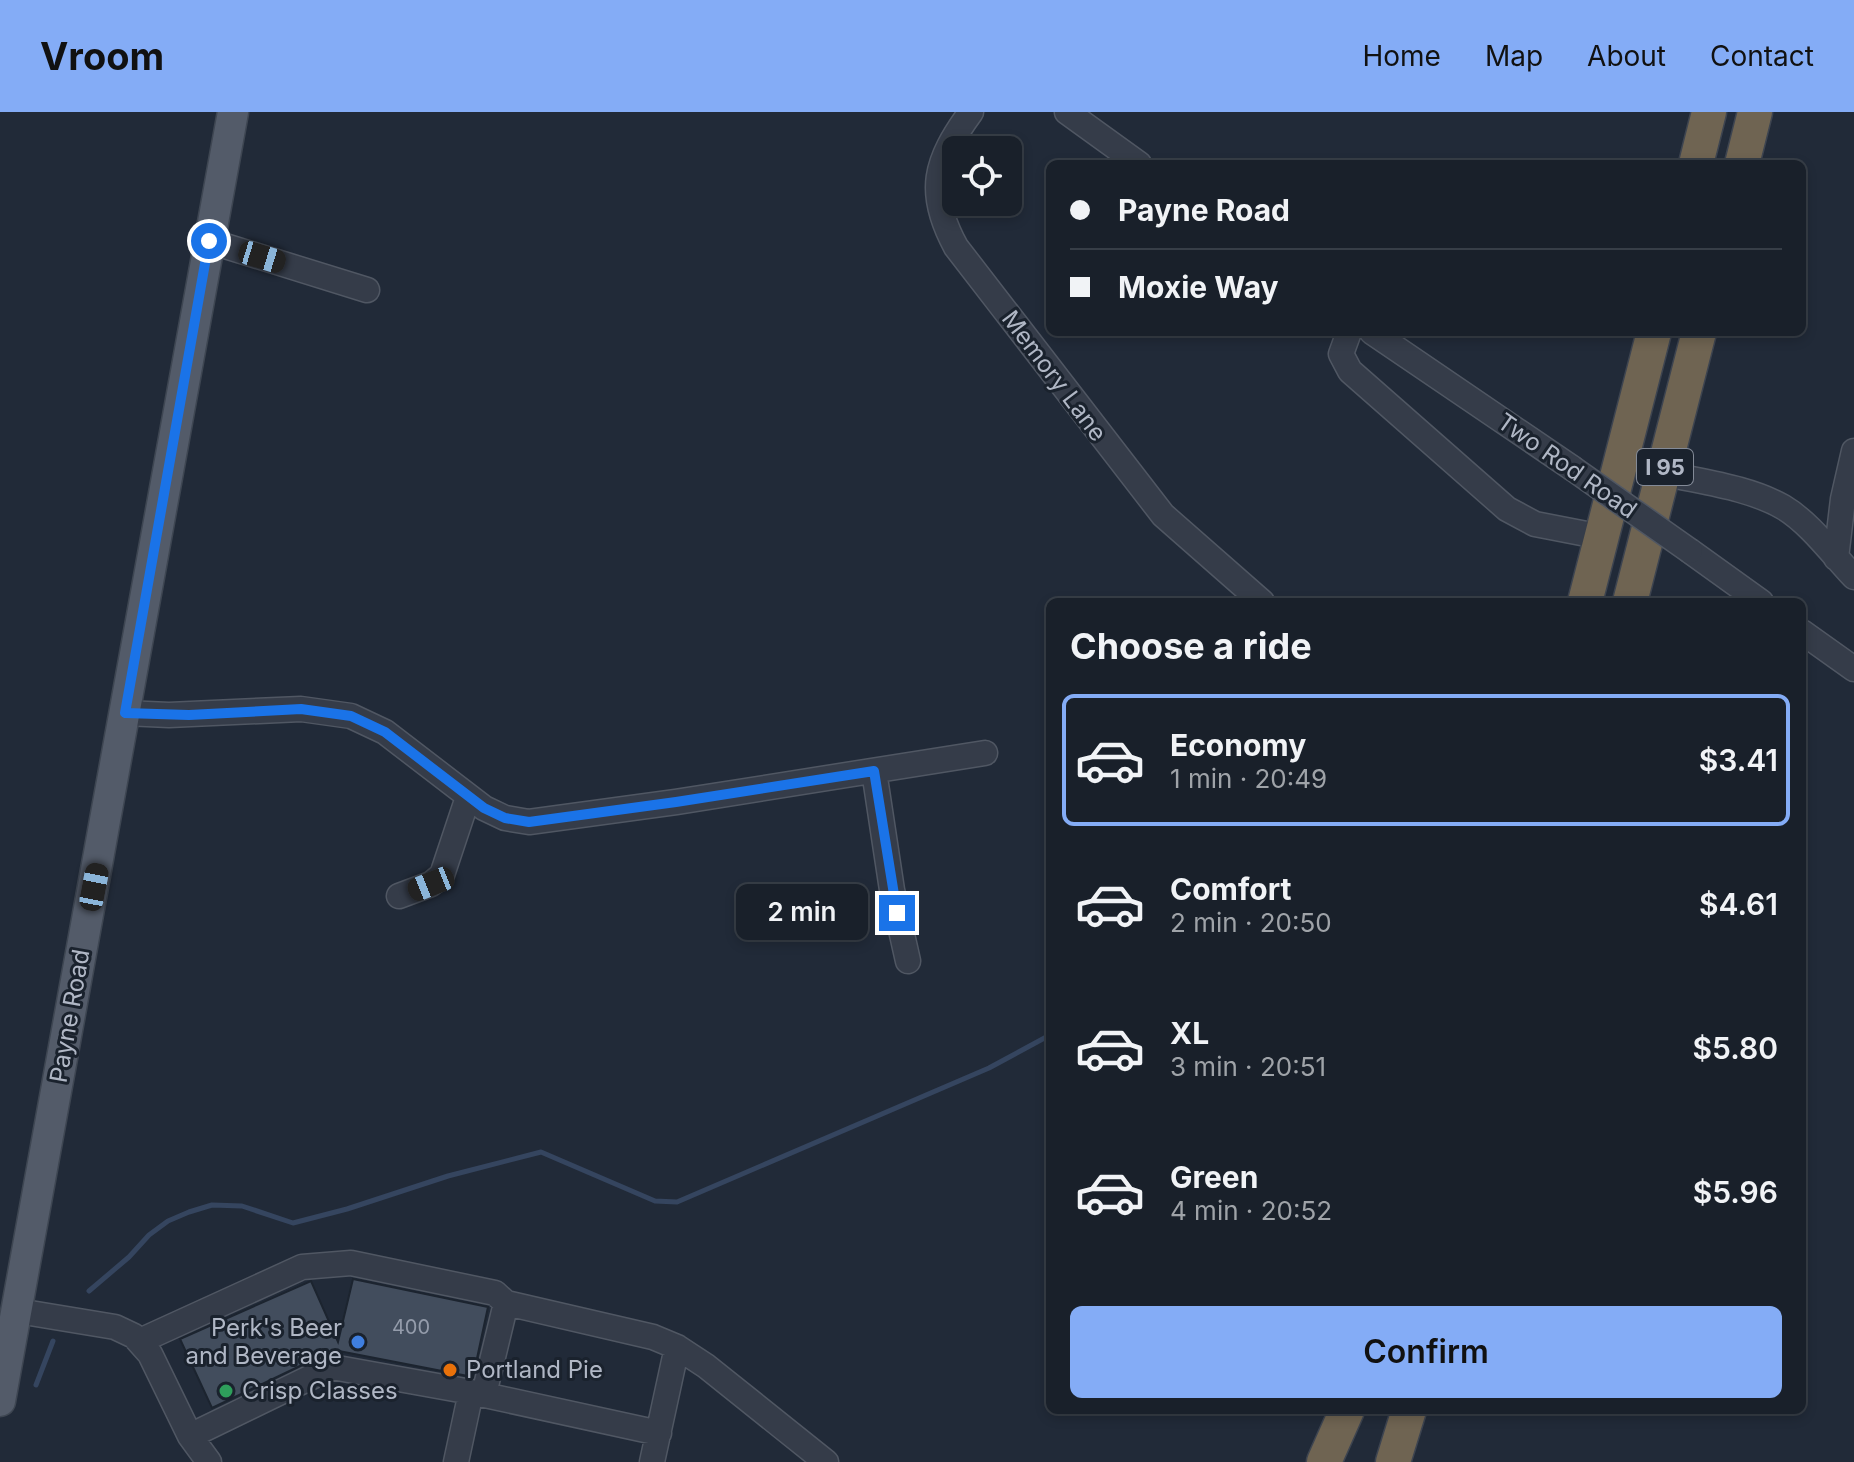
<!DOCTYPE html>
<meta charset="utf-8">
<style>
:root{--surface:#19202a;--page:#222832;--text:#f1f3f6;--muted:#9fa3a8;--line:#373e47;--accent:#84acf6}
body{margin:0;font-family:Inter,sans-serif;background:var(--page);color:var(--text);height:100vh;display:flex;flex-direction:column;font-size:30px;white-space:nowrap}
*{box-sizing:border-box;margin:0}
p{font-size:26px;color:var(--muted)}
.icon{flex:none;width:44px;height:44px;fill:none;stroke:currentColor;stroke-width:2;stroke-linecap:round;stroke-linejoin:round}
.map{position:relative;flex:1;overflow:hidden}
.sheet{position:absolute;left:1046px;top:486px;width:760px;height:816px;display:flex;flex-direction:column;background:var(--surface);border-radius:12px;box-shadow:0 4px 12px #0003,0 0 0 2px var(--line)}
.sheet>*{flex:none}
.banner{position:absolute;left:1046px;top:48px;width:760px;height:176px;border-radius:12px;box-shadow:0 4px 12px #0003,0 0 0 2px var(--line);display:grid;align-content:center;height:176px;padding:0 24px;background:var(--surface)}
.controls{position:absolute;left:942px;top:24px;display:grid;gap:16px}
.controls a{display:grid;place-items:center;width:80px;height:80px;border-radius:12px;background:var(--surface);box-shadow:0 4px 12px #0003,0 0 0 2px var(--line);font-size:40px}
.end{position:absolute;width:36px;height:36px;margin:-18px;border:10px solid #1a73e8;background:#fff;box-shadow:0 0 0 4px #fff}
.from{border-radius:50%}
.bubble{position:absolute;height:56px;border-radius:12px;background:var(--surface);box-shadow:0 4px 12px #0003,0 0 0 2px var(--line);font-size:26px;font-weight:600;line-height:56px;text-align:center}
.car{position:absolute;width:24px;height:48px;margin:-24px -12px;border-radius:10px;box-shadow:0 0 6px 2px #0007;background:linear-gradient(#222 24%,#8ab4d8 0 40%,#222 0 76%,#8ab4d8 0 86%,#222 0)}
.banner b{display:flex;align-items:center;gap:28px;height:76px;font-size:30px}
.banner b+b{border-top:2px solid var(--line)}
.banner i{width:20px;height:20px;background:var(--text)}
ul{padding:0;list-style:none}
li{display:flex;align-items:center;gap:24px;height:132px;margin:0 16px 12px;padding:0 8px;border:4px solid transparent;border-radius:12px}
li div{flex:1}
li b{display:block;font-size:30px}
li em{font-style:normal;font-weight:600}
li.on{border-color:var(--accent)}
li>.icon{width:72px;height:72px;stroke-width:1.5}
h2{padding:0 24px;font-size:36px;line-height:96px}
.button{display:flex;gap:16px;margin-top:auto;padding:16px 24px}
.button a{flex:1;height:92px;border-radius:12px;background:var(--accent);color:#111;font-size:32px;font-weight:600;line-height:92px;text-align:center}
header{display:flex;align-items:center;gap:48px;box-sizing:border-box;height:112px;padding:0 40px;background:var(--accent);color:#111}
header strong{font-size:38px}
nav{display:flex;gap:44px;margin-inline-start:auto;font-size:28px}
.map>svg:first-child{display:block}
</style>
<header>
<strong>Vroom</strong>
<nav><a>Home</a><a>Map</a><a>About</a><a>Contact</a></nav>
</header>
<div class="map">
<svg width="1854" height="1350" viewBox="0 0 1854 1350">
<rect width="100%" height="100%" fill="#212a38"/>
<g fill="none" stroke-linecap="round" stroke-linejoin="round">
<path stroke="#35455f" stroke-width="5" d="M89 1179 129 1145 149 1123 168 1109 189 1100 212 1093 242 1094 293 1111 347 1097 448 1064 541 1040 655 1089 677 1090 989 956 1050 923
M36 1273 53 1229"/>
</g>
<path fill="#424d5d" stroke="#1c242f" stroke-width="2" d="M353 1167 488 1195 473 1265 339 1239 325 1242 212 1296 180 1227 311 1169 338 1230Z"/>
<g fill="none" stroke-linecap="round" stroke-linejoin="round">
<g stroke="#505763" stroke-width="27">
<path id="minor" d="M971 0C935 49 926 80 956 135L1163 403 1262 490
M1067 0 1139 52
M209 129 367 178
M1349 220 1341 242 1350 259 1507 397 1535 412 1602 425
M1372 220 1572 356
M1663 361C1701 370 1748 375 1783 395 1810 411 1832 442 1854 465
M1690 439 1761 490
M1836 446 1843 387 1854 339
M1802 520 1854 557
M125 601 169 603 301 597 351 604 385 620 484 696 505 706 529 710 676 690 985 641
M874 659 892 778 908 849
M399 784 431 772 442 763 468 685
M18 1199 115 1215 134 1224 150 1242 190 1324 209 1350
M140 1229 302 1155 351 1151 495 1181 506 1191 653 1225 677 1235 706 1254 826 1350
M484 1282 506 1191
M190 1324 332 1255 471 1280 659 1321
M456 1350 471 1280
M652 1350 677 1235"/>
</g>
<g stroke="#3e4652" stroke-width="33">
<path id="major" d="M0 1289 233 0"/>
</g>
<g stroke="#3d4450" stroke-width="37">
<path id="highway" d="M1696 52 1709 0
M1742 52 1755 0
M1585 490 1654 220
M1630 490 1699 220
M1324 1350 1347 1298
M1393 1350 1409 1298"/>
</g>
<use href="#minor" stroke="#353c49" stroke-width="24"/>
<use href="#major" stroke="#535b69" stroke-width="30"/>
<use href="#highway" stroke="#6f6452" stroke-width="34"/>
<g stroke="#505763" stroke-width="27" stroke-linecap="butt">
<path id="minor-bridge" d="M1572 356 1690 439"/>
</g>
<use href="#minor-bridge" stroke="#353c49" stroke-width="24"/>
</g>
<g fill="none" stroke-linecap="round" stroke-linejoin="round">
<path stroke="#1a73e8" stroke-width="10" d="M209 129 125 601 189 603 301 597 351 604 385 620 484 696 505 706 529 710 676 690 874 659 897 801"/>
</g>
<circle fill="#3f7fe0" stroke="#1a222d" stroke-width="3" cx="358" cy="1230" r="8"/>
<circle fill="#e8710a" stroke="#1a222d" stroke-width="3" cx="450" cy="1258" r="8"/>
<circle fill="#2e9e5b" stroke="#1a222d" stroke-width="3" cx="226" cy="1279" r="8"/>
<g text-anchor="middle" stroke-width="6" stroke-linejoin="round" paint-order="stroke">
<g font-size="20" fill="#949cab">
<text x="411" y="1222">400</text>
</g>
<rect fill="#1a222d" stroke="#838a97" stroke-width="2" x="1637" y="337" width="56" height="36" rx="6"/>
<g font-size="22" font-weight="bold" fill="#b0b7c5">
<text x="1665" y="363">I 95</text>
</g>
<g font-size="24" fill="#b0b7c5" stroke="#1a222d">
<text transform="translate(1054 264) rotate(53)" y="8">Memory Lane</text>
<text transform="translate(1567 354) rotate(35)" y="8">Two Rod Road</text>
<text transform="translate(70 904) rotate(-80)" y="8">Payne Road</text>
</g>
<g font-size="24" fill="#b0b7c5" stroke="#1a222d" text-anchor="start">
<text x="342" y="1224" text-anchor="end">Perk's Beer<tspan x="342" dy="28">and Beverage</tspan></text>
<text x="466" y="1266">Portland Pie</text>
<text x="242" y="1287">Crisp Classes</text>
</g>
</g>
</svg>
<div class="controls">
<a><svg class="icon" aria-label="locate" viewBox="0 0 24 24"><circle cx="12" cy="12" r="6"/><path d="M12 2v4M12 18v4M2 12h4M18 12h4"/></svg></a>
</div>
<i class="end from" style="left:209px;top:129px"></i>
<i class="end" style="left:897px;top:801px"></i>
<div class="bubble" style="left:736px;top:772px;width:132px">2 min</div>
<i class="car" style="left:262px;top:145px;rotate:107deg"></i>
<i class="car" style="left:431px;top:772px;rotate:248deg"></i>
<i class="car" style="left:94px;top:775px;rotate:11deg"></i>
<div class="banner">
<b><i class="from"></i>Payne Road</b>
<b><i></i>Moxie Way</b>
</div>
<section class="sheet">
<h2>Choose a ride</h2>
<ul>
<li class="on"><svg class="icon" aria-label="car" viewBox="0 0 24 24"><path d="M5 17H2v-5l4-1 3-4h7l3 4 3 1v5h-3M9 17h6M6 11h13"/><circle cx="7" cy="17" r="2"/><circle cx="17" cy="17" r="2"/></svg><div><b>Economy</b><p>1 min · 20:49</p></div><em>$3.41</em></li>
<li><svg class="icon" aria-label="car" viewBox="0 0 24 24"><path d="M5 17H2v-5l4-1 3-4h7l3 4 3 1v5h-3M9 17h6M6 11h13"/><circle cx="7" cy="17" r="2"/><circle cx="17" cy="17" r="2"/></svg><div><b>Comfort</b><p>2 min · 20:50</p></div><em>$4.61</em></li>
<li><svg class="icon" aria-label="car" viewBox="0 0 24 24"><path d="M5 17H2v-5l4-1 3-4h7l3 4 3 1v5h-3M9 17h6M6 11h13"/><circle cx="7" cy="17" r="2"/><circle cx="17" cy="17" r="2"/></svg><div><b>XL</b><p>3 min · 20:51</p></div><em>$5.80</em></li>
<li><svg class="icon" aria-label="car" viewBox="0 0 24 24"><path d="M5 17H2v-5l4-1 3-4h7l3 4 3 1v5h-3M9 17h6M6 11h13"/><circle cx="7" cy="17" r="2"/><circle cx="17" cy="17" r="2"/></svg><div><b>Green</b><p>4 min · 20:52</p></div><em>$5.96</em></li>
</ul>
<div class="button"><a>Confirm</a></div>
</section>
</div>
